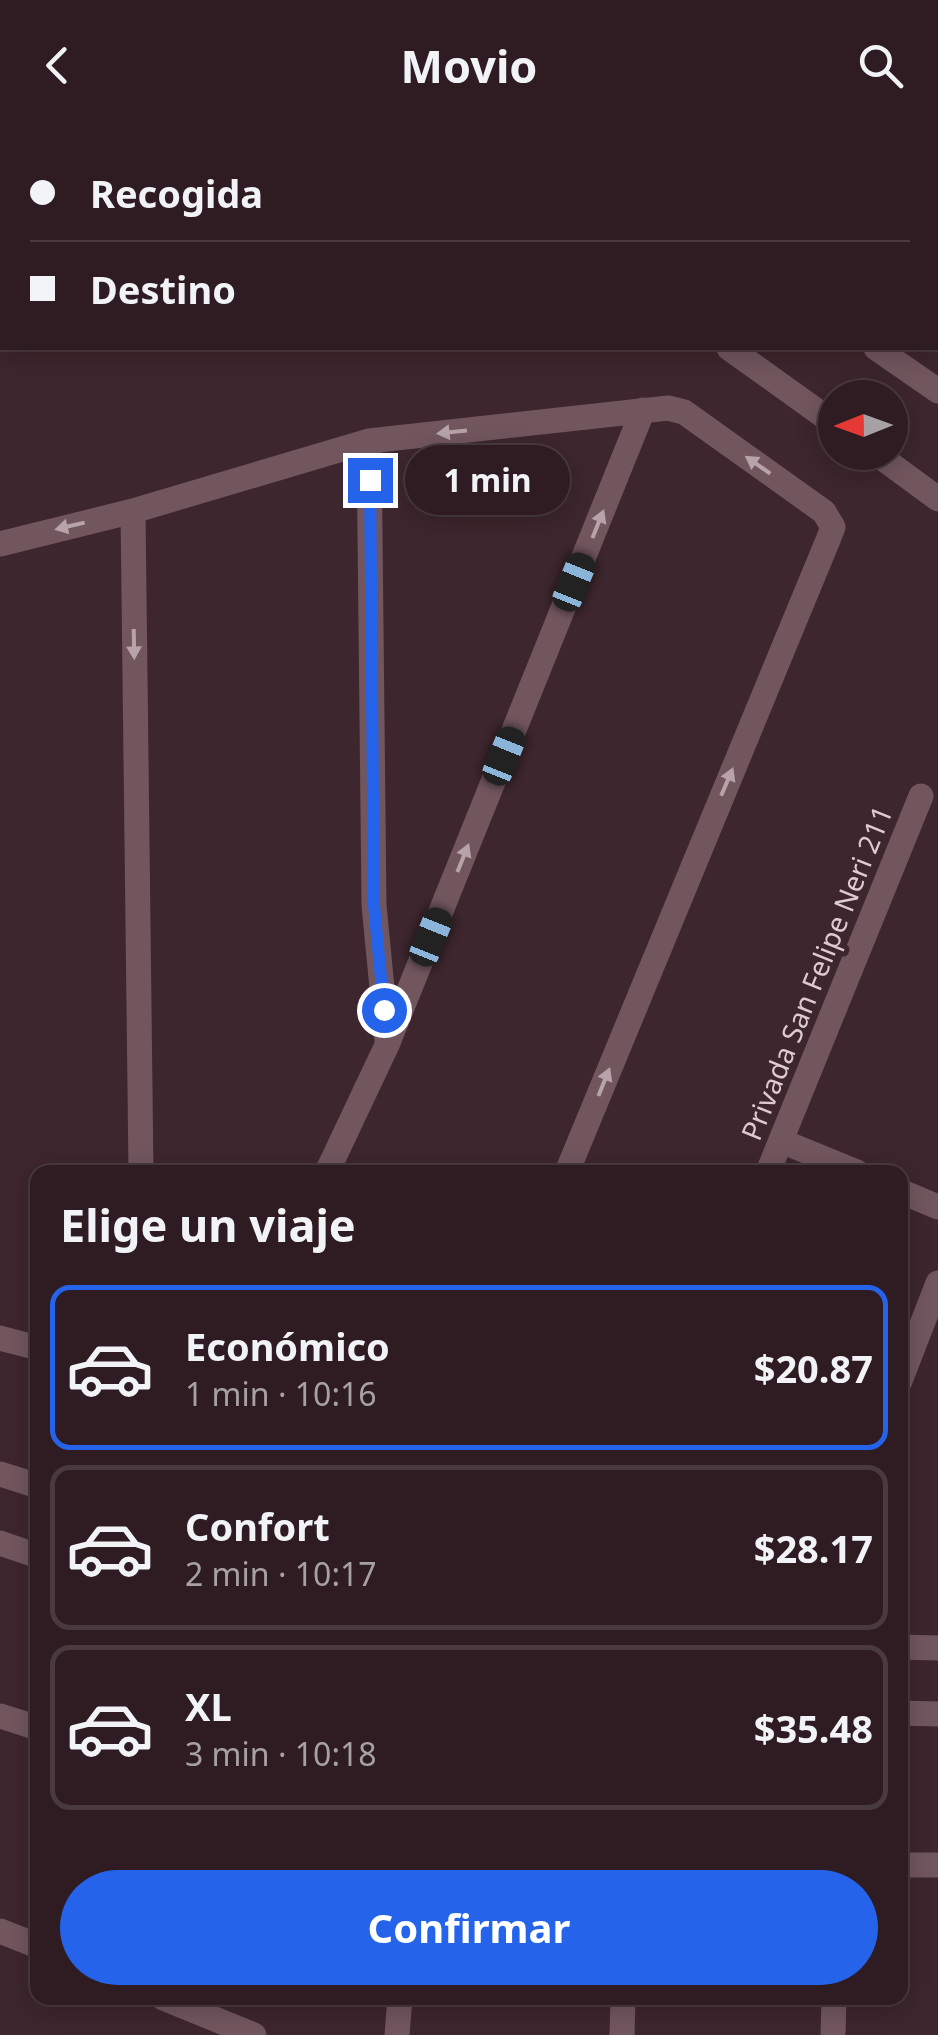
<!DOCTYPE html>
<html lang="es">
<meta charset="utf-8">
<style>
:root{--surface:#2e1c22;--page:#36252a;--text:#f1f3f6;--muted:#a7a1a5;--line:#493a40;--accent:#2563eb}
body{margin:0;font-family:"Noto Sans",sans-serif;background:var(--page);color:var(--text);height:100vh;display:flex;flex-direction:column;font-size:38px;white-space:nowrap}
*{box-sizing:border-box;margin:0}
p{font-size:32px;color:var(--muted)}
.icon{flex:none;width:55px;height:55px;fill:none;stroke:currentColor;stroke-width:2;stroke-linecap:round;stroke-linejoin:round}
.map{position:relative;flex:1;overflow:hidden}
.side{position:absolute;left:30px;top:1035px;width:878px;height:840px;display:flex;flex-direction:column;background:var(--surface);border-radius:20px;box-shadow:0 5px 25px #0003,0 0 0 2px var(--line)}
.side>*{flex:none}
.hud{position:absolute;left:0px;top:0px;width:940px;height:220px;box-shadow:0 5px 25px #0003,0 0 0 2px var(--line);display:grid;align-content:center;height:220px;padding:0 30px;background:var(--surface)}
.needle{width:65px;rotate:269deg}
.controls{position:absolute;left:818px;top:250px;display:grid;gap:20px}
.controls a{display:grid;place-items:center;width:90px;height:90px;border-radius:50%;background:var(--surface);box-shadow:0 5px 25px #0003,0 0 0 2px var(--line);font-size:50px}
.end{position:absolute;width:45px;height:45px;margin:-22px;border:12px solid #2563eb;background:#fff;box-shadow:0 0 0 5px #fff}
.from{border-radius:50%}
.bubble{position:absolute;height:70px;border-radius:35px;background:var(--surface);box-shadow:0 5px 25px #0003,0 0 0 2px var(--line);font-size:32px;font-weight:700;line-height:70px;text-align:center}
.car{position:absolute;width:30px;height:60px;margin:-30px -15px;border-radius:12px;box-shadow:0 0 8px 2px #0007;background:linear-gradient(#222 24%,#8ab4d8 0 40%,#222 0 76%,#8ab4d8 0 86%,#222 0)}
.hud b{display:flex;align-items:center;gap:35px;height:95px;font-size:38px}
.hud b+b{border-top:2px solid var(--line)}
.hud i{width:25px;height:25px;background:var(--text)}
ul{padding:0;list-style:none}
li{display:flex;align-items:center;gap:30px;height:165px;margin:0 20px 15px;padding:0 10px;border:5px solid var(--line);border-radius:20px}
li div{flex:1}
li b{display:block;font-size:38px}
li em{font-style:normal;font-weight:700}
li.current{border-color:var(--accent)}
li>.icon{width:90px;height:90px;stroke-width:1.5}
h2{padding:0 30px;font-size:45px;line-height:120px}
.primary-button{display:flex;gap:20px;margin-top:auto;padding:20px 30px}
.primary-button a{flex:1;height:115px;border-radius:60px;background:var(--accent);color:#fff;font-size:40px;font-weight:700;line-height:115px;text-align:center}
header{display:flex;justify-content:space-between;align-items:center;height:130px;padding:0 30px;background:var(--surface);font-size:45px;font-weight:700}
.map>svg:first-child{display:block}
</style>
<header><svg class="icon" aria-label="back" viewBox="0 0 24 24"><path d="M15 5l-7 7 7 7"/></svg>Movio<svg class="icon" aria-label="search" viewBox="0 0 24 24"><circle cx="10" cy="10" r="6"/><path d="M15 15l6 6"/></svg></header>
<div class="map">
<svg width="938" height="1905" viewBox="0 0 938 1905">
<rect width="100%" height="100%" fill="#3d262d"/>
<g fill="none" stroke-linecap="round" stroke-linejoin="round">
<path stroke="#71565e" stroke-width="25" d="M428 0 432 2
M569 0 573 2
M729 218 835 294
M876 218 938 261
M369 311 374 775 387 910
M874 322 938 369
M133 381 141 1042
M0 414 133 381 369 311 668 278 684 282 824 382 833 397 828 410 567 1042
M781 1011 857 1042
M327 1042 387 915 643 280
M768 1042 921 666
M900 1061 938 1077
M0 1208 38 1218
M900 1251 938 1153
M0 1344 38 1356
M0 1413 38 1426
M900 1517 938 1518
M900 1583 938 1584
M0 1586 38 1598
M900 1735H938
M0 1801 38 1816
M163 1868 254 1905
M397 1905 400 1868
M622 1905 623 1868
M833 1905 834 1868"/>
</g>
<defs><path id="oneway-solid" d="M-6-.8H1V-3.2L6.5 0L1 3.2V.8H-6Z" transform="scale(2.5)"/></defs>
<g fill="#b7a3a9">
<use href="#oneway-solid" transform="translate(452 302) rotate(174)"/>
<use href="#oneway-solid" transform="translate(758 335) rotate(-145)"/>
<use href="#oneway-solid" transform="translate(598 394) rotate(-68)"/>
<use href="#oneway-solid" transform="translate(70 396) rotate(167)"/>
<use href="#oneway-solid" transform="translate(134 514) rotate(89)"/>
<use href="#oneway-solid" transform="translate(727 652) rotate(-67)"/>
<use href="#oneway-solid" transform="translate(463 728) rotate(-68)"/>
<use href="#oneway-solid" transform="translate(604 952) rotate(-68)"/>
</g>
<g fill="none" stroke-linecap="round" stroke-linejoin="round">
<path stroke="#2563eb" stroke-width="12" d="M370 350 374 775 384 880"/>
</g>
<g text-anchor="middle" stroke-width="10" stroke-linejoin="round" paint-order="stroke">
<g font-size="28" fill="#dcccd1" stroke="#3d262d">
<text transform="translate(817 843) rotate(-68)" y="10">Privada San Felipe Neri 211</text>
</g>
</g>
</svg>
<div class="controls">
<a><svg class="needle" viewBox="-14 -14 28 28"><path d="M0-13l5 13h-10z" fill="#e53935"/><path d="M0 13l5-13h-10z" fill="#a7a1a5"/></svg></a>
</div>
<i class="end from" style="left:384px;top:880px"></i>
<i class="end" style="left:370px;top:350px"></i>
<div class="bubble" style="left:405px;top:315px;width:165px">1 min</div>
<i class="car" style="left:574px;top:452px;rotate:22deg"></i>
<i class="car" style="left:504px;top:626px;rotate:22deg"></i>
<i class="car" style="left:431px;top:807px;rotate:22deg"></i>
<div class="hud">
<b><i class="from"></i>Recogida</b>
<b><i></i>Destino</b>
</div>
<section class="side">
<h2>Elige un viaje</h2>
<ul>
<li class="current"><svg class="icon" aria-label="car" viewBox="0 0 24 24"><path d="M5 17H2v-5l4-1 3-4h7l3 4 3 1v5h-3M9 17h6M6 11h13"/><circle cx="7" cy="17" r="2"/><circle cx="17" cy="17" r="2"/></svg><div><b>Económico</b><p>1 min · 10:16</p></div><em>$20.87</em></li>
<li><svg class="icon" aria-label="car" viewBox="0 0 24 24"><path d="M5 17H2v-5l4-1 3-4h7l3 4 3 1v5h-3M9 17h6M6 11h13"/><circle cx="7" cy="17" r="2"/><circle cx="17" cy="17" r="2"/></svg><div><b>Confort</b><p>2 min · 10:17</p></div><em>$28.17</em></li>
<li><svg class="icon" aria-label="car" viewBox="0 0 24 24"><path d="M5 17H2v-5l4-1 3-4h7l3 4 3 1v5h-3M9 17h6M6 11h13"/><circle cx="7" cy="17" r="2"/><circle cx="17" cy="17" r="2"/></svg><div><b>XL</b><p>3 min · 10:18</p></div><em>$35.48</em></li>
</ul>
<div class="primary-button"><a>Confirmar</a></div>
</section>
</div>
